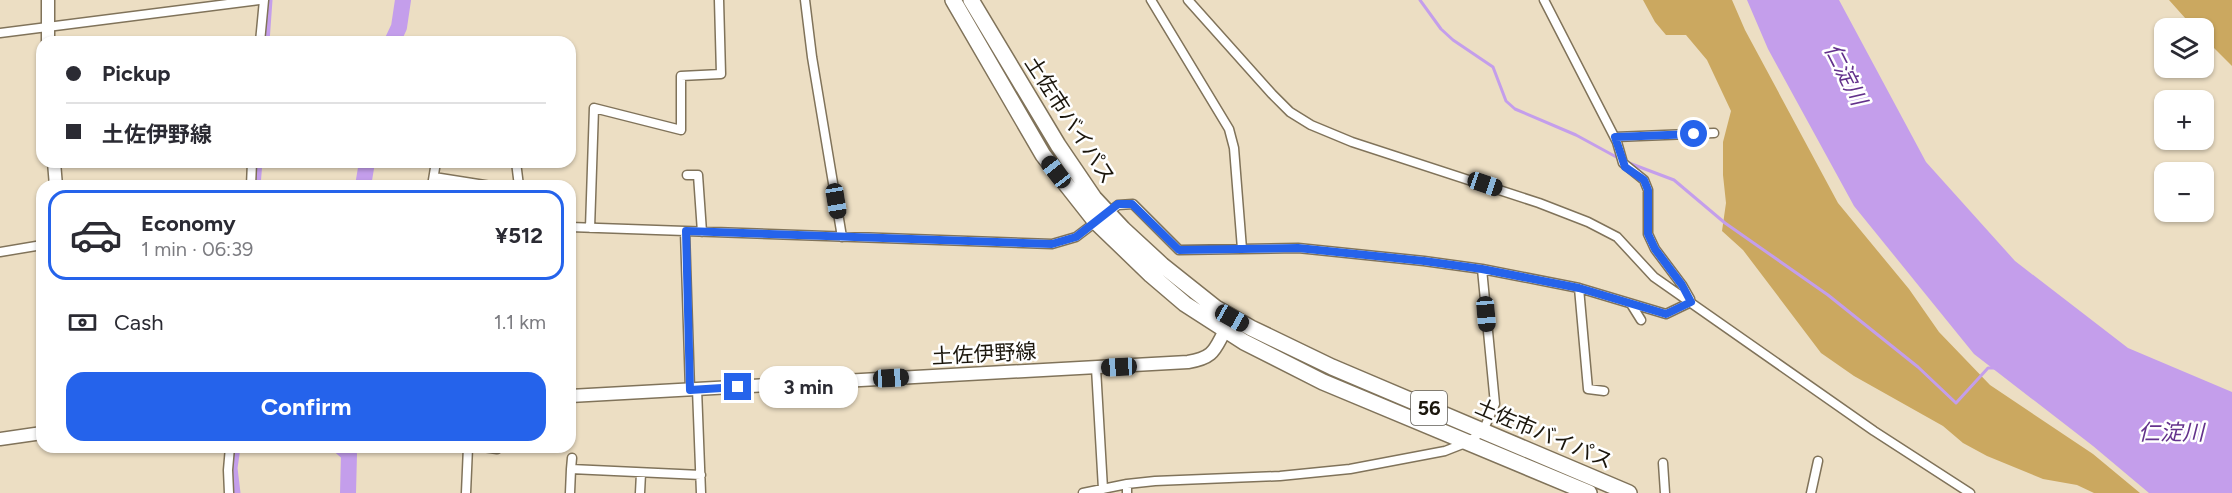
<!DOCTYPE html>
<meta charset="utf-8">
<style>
:root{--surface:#fff;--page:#f2f2f3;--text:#2b2b33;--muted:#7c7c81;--line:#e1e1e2;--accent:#2563eb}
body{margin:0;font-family:Figtree,"Noto Sans JP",sans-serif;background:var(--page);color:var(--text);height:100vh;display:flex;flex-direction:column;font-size:22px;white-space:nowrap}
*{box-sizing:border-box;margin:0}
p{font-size:20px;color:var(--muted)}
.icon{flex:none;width:33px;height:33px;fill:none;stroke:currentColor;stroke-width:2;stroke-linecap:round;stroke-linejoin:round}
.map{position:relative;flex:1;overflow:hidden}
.drawer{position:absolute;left:36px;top:180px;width:540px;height:273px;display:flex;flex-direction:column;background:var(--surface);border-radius:18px;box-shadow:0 2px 4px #0004}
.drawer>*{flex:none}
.hud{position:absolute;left:36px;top:36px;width:540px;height:132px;border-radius:18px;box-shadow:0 2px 4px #0004;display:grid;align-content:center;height:132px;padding:0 30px;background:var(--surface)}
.buttons{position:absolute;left:2154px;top:18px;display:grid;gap:12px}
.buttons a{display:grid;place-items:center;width:60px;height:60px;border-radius:12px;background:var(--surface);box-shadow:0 2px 4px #0004;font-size:30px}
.end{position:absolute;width:27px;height:27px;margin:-14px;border:8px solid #2563eb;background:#fff;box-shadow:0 0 0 3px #fff}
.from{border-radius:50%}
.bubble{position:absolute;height:42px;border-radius:18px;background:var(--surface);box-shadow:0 2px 4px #0004;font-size:20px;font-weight:700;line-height:42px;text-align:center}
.car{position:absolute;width:18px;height:36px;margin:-18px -9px;border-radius:8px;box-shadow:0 0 4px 2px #0007;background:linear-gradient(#222 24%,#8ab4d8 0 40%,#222 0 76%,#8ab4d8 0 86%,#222 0)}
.hud b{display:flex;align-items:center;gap:21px;height:57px;font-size:22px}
.hud b+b{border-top:2px solid var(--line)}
.hud i{width:15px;height:15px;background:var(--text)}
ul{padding:10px 0 0;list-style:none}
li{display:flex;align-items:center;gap:18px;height:90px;margin:0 12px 9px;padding:0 18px;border:3px solid var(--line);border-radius:18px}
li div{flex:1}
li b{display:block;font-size:22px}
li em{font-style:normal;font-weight:700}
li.on{border-color:var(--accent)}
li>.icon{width:54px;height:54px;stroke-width:1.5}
.pay{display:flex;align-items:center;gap:15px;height:66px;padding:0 30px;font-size:22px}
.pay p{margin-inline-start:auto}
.cta{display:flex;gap:12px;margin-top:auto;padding:12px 30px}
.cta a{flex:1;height:69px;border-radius:18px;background:var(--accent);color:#fff;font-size:24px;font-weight:700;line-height:69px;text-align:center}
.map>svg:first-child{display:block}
</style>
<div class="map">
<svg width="2232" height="493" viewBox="0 0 2232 493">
<rect width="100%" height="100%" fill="#ecdec3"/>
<path fill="#cba860" d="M1643 0H1732L1745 30 1838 203 1909 289 1939 332 1990 385 2093 454 2140 493H2094L2077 485 2043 479 1987 456 1963 443 1943 426 1854 376 1821 353 1743 250 1722 231 1726 203 1723 175V142L1731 111 1707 60 1686 35H1666L1655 22Z
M2169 0H2232V66L2204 38V28H2194Z"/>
<path fill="#c49eeb" d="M1747 0H1839L1926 162 2015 261 2128 348 2232 392V493H2149L2093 446 1974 354 1854 206 1768 49Z"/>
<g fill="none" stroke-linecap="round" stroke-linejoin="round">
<path stroke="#c49eeb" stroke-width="3" d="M1420 0 1441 29 1453 40 1493 67 1506 101 1515 109 1576 135 1620 159
M1629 163 1674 180 1725 223 1828 295 1918 367 1956 403 1988 368H1996"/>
<path stroke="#c49eeb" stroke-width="9" d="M265 42 268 0
M256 186 258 162
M236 447 233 468 236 493"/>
<path stroke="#c49eeb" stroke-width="16" d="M392 42 399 27 403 0
M363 186 367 162
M341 447 349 454 348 493"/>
<g stroke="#80735a" stroke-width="11">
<path id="street" d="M805 0 812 57 842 237
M1151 0 1229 129 1234 148 1242 249
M1188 0 1272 94 1290 112 1311 125 1352 142 1539 203 1588 222 1617 237 1654 277 1874 431 1970 493
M1544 0 1617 142 1623 163 1644 180 1648 190V234L1655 249 1682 285 1690 299
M0 33 259 0
M260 42 264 0
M1615 137 1714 133
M516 162 519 186
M687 175H698L702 232
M434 177 491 186
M251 186 252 162
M432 186 436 162
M570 227 1052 244 1076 237 1118 205 1133 204 1179 250 1298 248 1424 261 1482 269 1579 288 1666 314 1691 302
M590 228 594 108 681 130V76L721 74 719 0
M685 231 690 390
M0 252 42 245
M1579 288 1588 389 1604 391
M1631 304 1641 320
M1096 368 1103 489
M697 389 701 493
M483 447 497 449V447
M1663 463 1665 493
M571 469 572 458
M1127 484V493
M229 493 228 470 230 447
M466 493 468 447
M570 493 571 469 701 475
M640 493 641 473
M1083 493 1127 484 1155 481 1280 476 1350 469 1445 451 1468 442 1483 431 1495 404 1482 269
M1811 493 1818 461"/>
</g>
<g stroke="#80735a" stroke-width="15">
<path id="primary" d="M48 0V42
M54 162 56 186
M570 396 1188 362C1218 357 1214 347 1229 324
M0 439 42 433"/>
</g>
<g stroke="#80735a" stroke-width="18">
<path id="highway" d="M953 0 1043 155 1095 221 1151 275 1185 304 1244 342 1323 382 1589 493
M971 0 1058 145 1094 198 1123 229 1162 265 1216 308 1251 328 1332 367 1629 493"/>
</g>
<use href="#street" stroke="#fff" stroke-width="8"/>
<use href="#primary" stroke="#fff" stroke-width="12"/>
<use href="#highway" stroke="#fff" stroke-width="15"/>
</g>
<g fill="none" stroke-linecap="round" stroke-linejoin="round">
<path stroke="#2563eb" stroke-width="8" d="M738 387 690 390 686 231 1052 244 1076 237 1118 204H1132L1179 250 1298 248 1424 261 1482 269 1579 288 1666 314 1691 302 1682 285 1655 249 1648 234V190L1644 180 1625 167 1615 137 1694 134"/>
</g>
<g text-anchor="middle" stroke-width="5" stroke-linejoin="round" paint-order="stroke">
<rect fill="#fff" stroke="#5f5c55" stroke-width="1.5" x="1411" y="391" width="36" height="34" rx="4.5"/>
<g font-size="20" font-weight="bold" fill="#1b160c">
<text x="1429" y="415">56</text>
</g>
<g font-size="21" fill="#1b160c" stroke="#fff">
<text transform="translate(1070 120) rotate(57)" y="7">土佐市バイパス</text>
<text transform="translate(984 354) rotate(-3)" y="7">土佐伊野線</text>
<text transform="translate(1544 434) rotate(23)" y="7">土佐市バイパス</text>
</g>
<g font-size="22" font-style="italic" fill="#63318b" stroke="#fff">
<text transform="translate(1846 74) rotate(63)" y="8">仁淀川</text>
<text x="2171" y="440">仁淀川</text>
</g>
</g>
</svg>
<div class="buttons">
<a><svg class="icon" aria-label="layers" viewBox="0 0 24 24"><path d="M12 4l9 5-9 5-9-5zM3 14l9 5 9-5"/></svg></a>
<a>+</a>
<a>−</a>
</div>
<i class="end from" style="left:1694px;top:134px"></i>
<i class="end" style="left:738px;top:387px"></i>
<div class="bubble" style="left:759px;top:366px;width:99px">3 min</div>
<i class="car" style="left:1056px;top:172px;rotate:322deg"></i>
<i class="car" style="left:1485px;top:184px;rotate:109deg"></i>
<i class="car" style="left:836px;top:201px;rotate:171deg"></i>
<i class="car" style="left:1486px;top:314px;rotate:175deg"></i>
<i class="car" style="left:1232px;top:318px;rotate:119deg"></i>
<i class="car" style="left:1119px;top:367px;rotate:267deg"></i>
<i class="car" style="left:891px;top:378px;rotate:87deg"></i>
<div class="hud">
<b><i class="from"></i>Pickup</b>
<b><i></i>土佐伊野線</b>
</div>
<section class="drawer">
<ul>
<li class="on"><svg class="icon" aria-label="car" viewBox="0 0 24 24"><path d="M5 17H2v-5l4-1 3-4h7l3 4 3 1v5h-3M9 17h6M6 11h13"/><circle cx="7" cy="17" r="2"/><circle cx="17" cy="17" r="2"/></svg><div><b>Economy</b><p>1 min · 06:39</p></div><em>¥512</em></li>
</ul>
<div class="pay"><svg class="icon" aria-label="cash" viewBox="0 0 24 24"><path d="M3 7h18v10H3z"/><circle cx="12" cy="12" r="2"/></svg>Cash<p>1.1 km</p></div>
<div class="cta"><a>Confirm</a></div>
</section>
</div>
